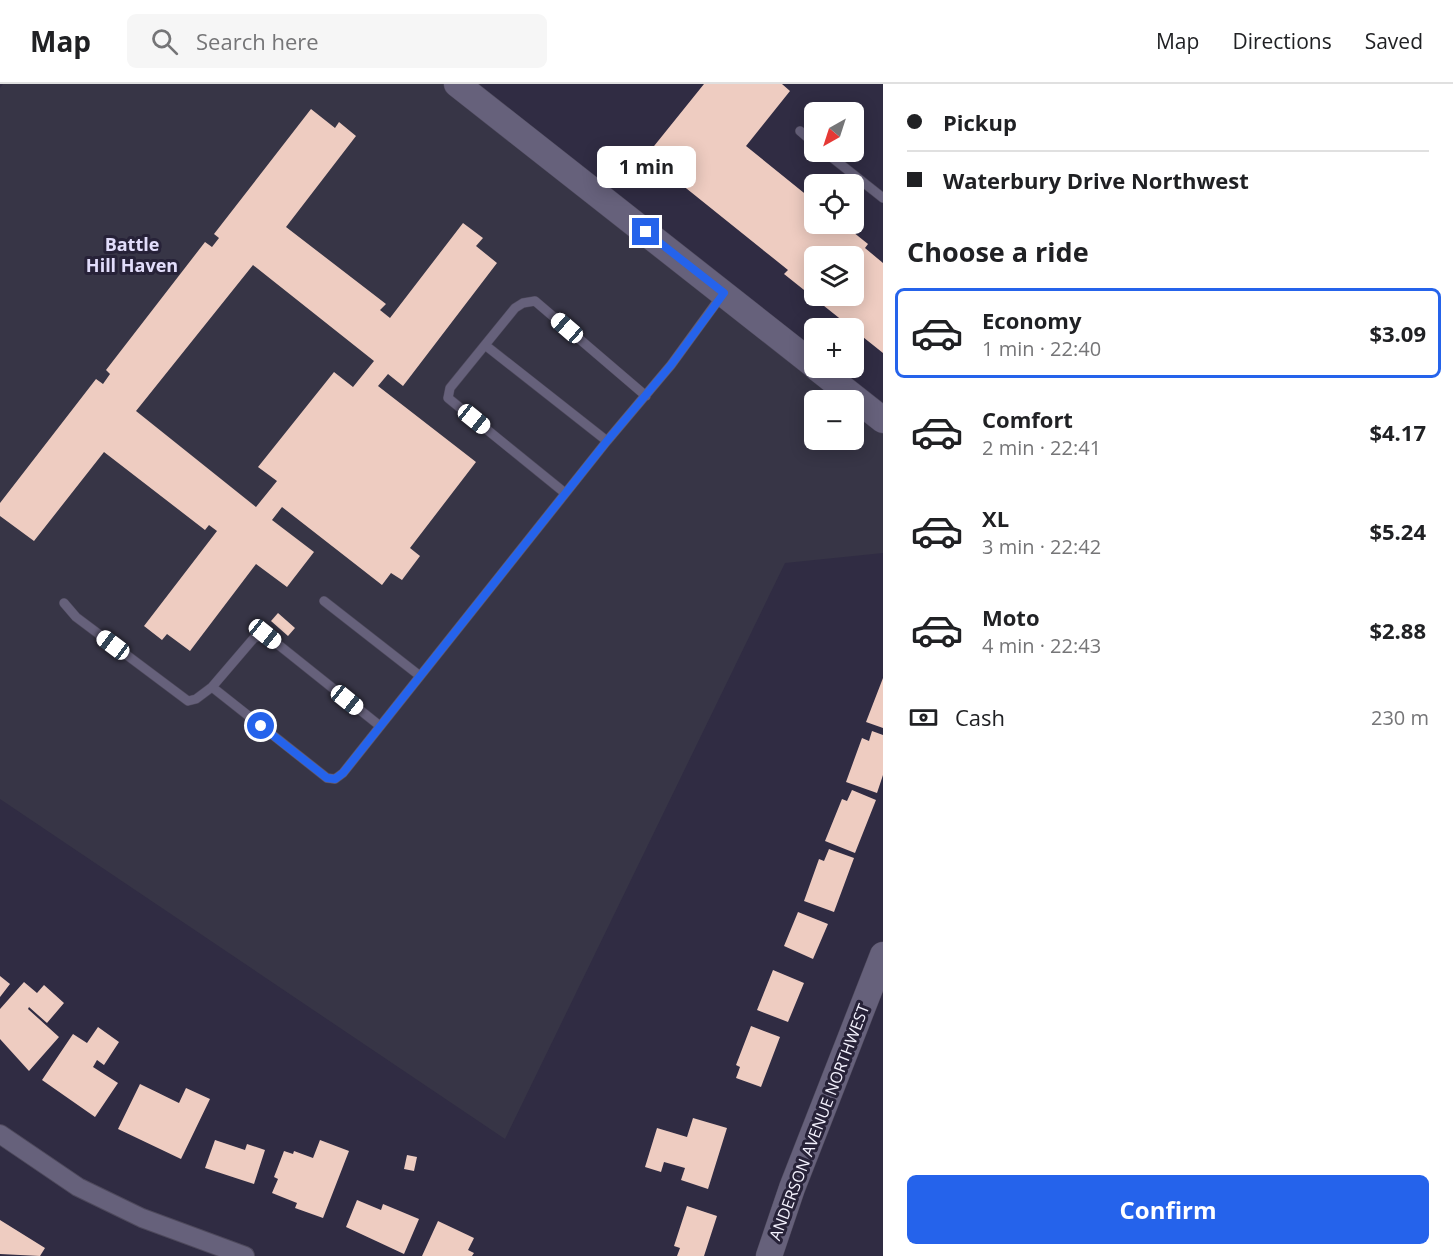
<!DOCTYPE html>
<meta charset="utf-8">
<style>
:root{--surface:#fff;--page:#f6f6f6;--text:#202124;--muted:#757577;--line:#e0e0e0;--accent:#2563eb}
body{margin:0;font-family:"Open Sans",sans-serif;background:var(--page);color:var(--text);height:100vh;display:flex;flex-direction:column;font-size:22px;white-space:nowrap}
*{box-sizing:border-box;margin:0}
p{font-size:20px;color:var(--muted)}
.icon{flex:none;width:33px;height:33px;fill:none;stroke:currentColor;stroke-width:2;stroke-linecap:round;stroke-linejoin:round}
.map{position:relative;flex:1;overflow:hidden}
.drawer{display:flex;flex-direction:column;background:var(--surface);width:570px}
.drawer>*{flex:none}
.hud{display:grid;align-content:center;height:132px;padding:0 24px;background:var(--surface)}
.needle{width:39px;rotate:219deg}
.tools{position:absolute;left:804px;top:18px;display:grid;gap:12px}
.tools a{display:grid;place-items:center;width:60px;height:60px;border-radius:9px;background:var(--surface);box-shadow:0 3px 15px #0003;font-size:30px}
.end{position:absolute;width:27px;height:27px;margin:-14px;border:8px solid #2563eb;background:#fff;box-shadow:0 0 0 3px #fff}
.from{border-radius:50%}
.bubble{position:absolute;height:42px;border-radius:9px;background:var(--surface);box-shadow:0 3px 15px #0003;font-size:20px;font-weight:700;line-height:42px;text-align:center}
.car{position:absolute;width:18px;height:36px;margin:-18px -9px;border-radius:8px;box-shadow:0 0 4px 2px #0007;background:linear-gradient(#fff 24%,#345 0 40%,#fff 0 76%,#345 0 86%,#fff 0)}
.hud b{display:flex;align-items:center;gap:21px;height:57px;font-size:22px}
.hud b+b{border-top:2px solid var(--line)}
.hud i{width:15px;height:15px;background:var(--text)}
ul{padding:0;list-style:none}
li{display:flex;align-items:center;gap:18px;height:90px;margin:0 12px 9px;padding:0 12px;border:3px solid transparent;border-radius:9px}
li div{flex:1}
li b{display:block;font-size:22px}
li em{font-style:normal;font-weight:700}
li.current{border-color:var(--accent)}
li>.icon{width:54px;height:54px;stroke-width:1.5}
h2{padding:0 24px;font-size:27px;line-height:72px}
.pay{display:flex;align-items:center;gap:15px;height:66px;padding:0 24px;font-size:22px}
.pay p{margin-inline-start:auto}
.cta{display:flex;gap:12px;margin-top:auto;padding:12px 24px}
.cta a{flex:1;height:69px;border-radius:9px;background:var(--accent);color:#fff;font-size:24px;font-weight:700;line-height:69px;text-align:center}
header{display:flex;align-items:center;gap:36px;box-sizing:border-box;height:84px;padding:0 30px;background:var(--surface);border-bottom:2px solid var(--line)}
header strong{font-size:28px}
nav{display:flex;gap:33px;margin-inline-start:auto;font-size:21px}
.search{width:420px;height:54px;background:var(--page);display:flex;align-items:center;gap:15px;box-sizing:border-box;padding:0 21px;border-radius:9px;color:var(--muted);font-size:22px}
main{display:flex;flex:1;min-height:0}
.map>svg:first-child{display:block}
</style>
<header>
<strong>Map</strong>
<div class="search"><svg class="icon" aria-label="search" viewBox="0 0 24 24"><circle cx="10" cy="10" r="6"/><path d="M15 15l6 6"/></svg>Search here</div>
<nav><a>Map</a><a>Directions</a><a>Saved</a></nav>
</header>
<main>
<div class="map">
<svg width="883" height="1172" viewBox="0 0 883 1172">
<rect width="100%" height="100%" fill="#302c43"/>
<path fill="#373546" fill-rule="evenodd" d="M3 0H479L883 325V469L785 479 505 1055 0 715V4ZM814 316H854V356H814Z"/>
<path fill="#eeccc1" fill-rule="evenodd" d="M704 0H782L790 7 746 62 814 117V140H843L868 160 865 164 883 179V269L784 190 788 186 646 72ZM814 172H854V212H814Z
M311 25 335 44 339 38 356 52 286 143 386 220 380 226 390 234 463 139 483 154 476 162 497 179 403 302 388 290 378 302 476 378 410 464 420 472 402 496 391 489 382 501 282 423 272 436 314 468 287 503 256 480 190 567 167 550 162 556 144 542 217 447 209 441 205 446 104 368 34 457 0 432V419L96 295 103 300 110 290 106 286 205 158 212 163 219 154 214 150ZM253 181 374 277 353 303 334 288 258 383 277 397 256 423 136 327Z
M278 529 295 544 288 552 271 537Z
M883 594V644L866 638Z
M872 647 883 651V691L877 709 846 698 862 654 869 657Z
M852 706 876 716 855 769 825 757 842 715 847 717Z
M829 765 854 774 834 828 804 817 819 775 824 777Z
M798 828 828 840 813 875 784 862Z
M773 886 804 899 788 938 757 926Z
M0 892 10 900 0 913Z
M24 898 37 909 44 901 64 919 47 939 29 923 28 925 59 953 29 987 0 955V925Z
M751 942 780 953 761 1003 736 994 740 983 736 981Z
M98 943 119 958 104 981 97 976 93 983 118 999 95 1033 42 996 73 950 87 959Z
M140 1000 179 1019 186 1004 210 1015 181 1075 118 1045Z
M693 1034 727 1044 708 1105 681 1096 685 1084 664 1078 661 1088 645 1083 657 1044 687 1053Z
M215 1056 245 1066 247 1060 265 1066 254 1100 205 1084Z
M320 1056 349 1067 323 1134 295 1124 297 1119 272 1109 278 1095 274 1093 284 1067 293 1070 294 1067 313 1074Z
M407 1071 417 1073 414 1087 404 1085Z
M357 1116 381 1126 383 1120 419 1135 404 1170 346 1143Z
M687 1122 717 1132 704 1172H677L680 1164 674 1162Z
M0 1136 45 1164 40 1172 0 1170Z
M438 1137 474 1154 468 1166 474 1169 472 1172H422Z"/>
<g fill="none" stroke-linecap="round" stroke-linejoin="round">
<g stroke="#4e495c" stroke-width="10">
<path id="lane" d="M800 47 814 59
M825 68 883 114
M485 261 607 357
M565 409 448 314 450 304 515 224 523 219 535 217 646 312
M324 517 420 592
M64 519 76 533 188 617 196 615 212 603 327 694 335 695 343 689 607 357 671 281 722 211
M212 603 254 554 265 550 380 642"/>
</g>
<g stroke="#4e495c" stroke-width="20">
<path id="street" d="M0 1050 78 1103 142 1134 245 1172"/>
</g>
<g stroke="#4e495c" stroke-width="27">
<path id="secondary" d="M457 0 814 281
M817 284 883 336
M769 1172 792 1104 883 871"/>
</g>
<use href="#lane" stroke="#66617b" stroke-width="9"/>
<use href="#street" stroke="#66617b" stroke-width="18"/>
<use href="#secondary" stroke="#66617b" stroke-width="26"/>
</g>
<g fill="none" stroke-linecap="round" stroke-linejoin="round">
<path stroke="#2563eb" stroke-width="8" d="M261 642 327 694 335 695 343 689 607 357 671 281 724 209 646 148"/>
</g>
<g text-anchor="middle" stroke-width="6" stroke-linejoin="round" paint-order="stroke">
<g font-size="16" fill="#f4f2fe" stroke="#272238">
<text transform="translate(819 1038) rotate(-69)" y="6">ANDERSON AVENUE NORTHWEST</text>
</g>
<g font-size="18" font-weight="bold" fill="#e2ddfb" stroke="#272238">
<text x="132" y="167">Battle<tspan x="132" dy="21">Hill Haven</tspan></text>
</g>
</g>
</svg>
<div class="tools">
<a><svg class="needle" viewBox="-14 -14 28 28"><path d="M0-13l5 13h-10z" fill="#e53935"/><path d="M0 13l5-13h-10z" fill="#757577"/></svg></a>
<a><svg class="icon" aria-label="locate" viewBox="0 0 24 24"><circle cx="12" cy="12" r="6"/><path d="M12 2v4M12 18v4M2 12h4M18 12h4"/></svg></a>
<a><svg class="icon" aria-label="layers" viewBox="0 0 24 24"><path d="M12 4l9 5-9 5-9-5zM3 14l9 5 9-5"/></svg></a>
<a>+</a>
<a>−</a>
</div>
<i class="end from" style="left:261px;top:642px"></i>
<i class="end" style="left:646px;top:148px"></i>
<div class="bubble" style="left:597px;top:62px;width:99px">1 min</div>
<i class="car" style="left:567px;top:244px;rotate:311deg"></i>
<i class="car" style="left:474px;top:335px;rotate:129deg"></i>
<i class="car" style="left:265px;top:550px;rotate:129deg"></i>
<i class="car" style="left:113px;top:561px;rotate:307deg"></i>
<i class="car" style="left:347px;top:616px;rotate:129deg"></i>
</div>
<section class="drawer">
<div class="hud">
<b><i class="from"></i>Pickup</b>
<b><i></i>Waterbury Drive Northwest</b>
</div>
<h2>Choose a ride</h2>
<ul>
<li class="current"><svg class="icon" aria-label="car" viewBox="0 0 24 24"><path d="M5 17H2v-5l4-1 3-4h7l3 4 3 1v5h-3M9 17h6M6 11h13"/><circle cx="7" cy="17" r="2"/><circle cx="17" cy="17" r="2"/></svg><div><b>Economy</b><p>1 min · 22:40</p></div><em>$3.09</em></li>
<li><svg class="icon" aria-label="car" viewBox="0 0 24 24"><path d="M5 17H2v-5l4-1 3-4h7l3 4 3 1v5h-3M9 17h6M6 11h13"/><circle cx="7" cy="17" r="2"/><circle cx="17" cy="17" r="2"/></svg><div><b>Comfort</b><p>2 min · 22:41</p></div><em>$4.17</em></li>
<li><svg class="icon" aria-label="car" viewBox="0 0 24 24"><path d="M5 17H2v-5l4-1 3-4h7l3 4 3 1v5h-3M9 17h6M6 11h13"/><circle cx="7" cy="17" r="2"/><circle cx="17" cy="17" r="2"/></svg><div><b>XL</b><p>3 min · 22:42</p></div><em>$5.24</em></li>
<li><svg class="icon" aria-label="car" viewBox="0 0 24 24"><path d="M5 17H2v-5l4-1 3-4h7l3 4 3 1v5h-3M9 17h6M6 11h13"/><circle cx="7" cy="17" r="2"/><circle cx="17" cy="17" r="2"/></svg><div><b>Moto</b><p>4 min · 22:43</p></div><em>$2.88</em></li>
</ul>
<div class="pay"><svg class="icon" aria-label="cash" viewBox="0 0 24 24"><path d="M3 7h18v10H3z"/><circle cx="12" cy="12" r="2"/></svg>Cash<p>230 m</p></div>
<div class="cta"><a>Confirm</a></div>
</section>
</main>
